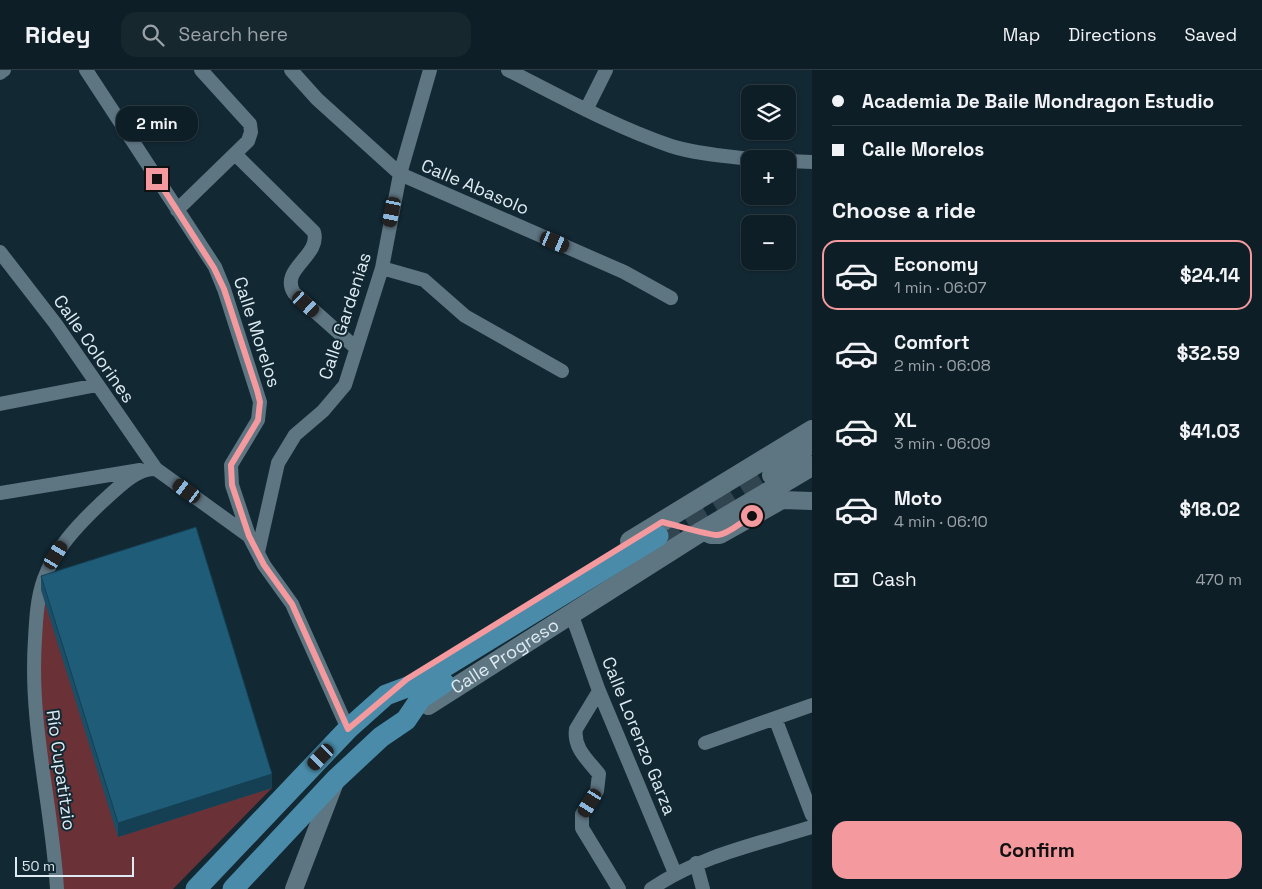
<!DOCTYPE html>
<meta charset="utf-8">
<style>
:root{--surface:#0e1e26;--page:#17272e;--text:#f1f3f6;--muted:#9ba2a7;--line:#2e3c43;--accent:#f49a9f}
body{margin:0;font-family:"Space Grotesk",sans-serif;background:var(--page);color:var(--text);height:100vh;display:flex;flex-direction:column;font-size:19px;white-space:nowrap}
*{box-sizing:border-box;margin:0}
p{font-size:16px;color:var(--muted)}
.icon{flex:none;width:28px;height:28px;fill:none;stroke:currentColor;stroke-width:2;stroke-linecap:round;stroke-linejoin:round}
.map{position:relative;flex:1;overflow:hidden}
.side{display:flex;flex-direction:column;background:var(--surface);width:450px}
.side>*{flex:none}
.banner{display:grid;align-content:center;height:110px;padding:0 20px;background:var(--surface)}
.tools{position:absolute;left:741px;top:15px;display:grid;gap:10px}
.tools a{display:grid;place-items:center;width:55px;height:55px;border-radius:10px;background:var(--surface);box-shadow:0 1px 4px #0004,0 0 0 1px var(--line);font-size:25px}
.scale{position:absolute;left:15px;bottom:12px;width:119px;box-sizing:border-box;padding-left:5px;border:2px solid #deebf2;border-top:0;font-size:14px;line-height:18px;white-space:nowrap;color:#deebf2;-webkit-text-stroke:4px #122833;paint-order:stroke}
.end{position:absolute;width:22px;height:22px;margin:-11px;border:6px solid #f49a9f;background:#111;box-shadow:0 0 0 2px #111}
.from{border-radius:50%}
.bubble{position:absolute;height:35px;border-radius:15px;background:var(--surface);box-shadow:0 1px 4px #0004,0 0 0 1px var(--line);font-size:16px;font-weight:800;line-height:35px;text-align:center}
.car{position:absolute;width:15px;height:30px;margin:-15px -8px;border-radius:6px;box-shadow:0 0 4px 1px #0007;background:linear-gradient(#222 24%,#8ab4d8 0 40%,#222 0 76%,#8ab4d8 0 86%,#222 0)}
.banner b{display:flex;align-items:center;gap:18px;height:48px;font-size:19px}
.banner b+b{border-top:1px solid var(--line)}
.banner i{width:12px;height:12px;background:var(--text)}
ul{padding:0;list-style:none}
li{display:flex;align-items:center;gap:15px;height:70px;margin:0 10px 8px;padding:0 10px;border:2px solid transparent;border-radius:15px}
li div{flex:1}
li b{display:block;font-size:19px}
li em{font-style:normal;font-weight:800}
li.selected{border-color:var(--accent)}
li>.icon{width:45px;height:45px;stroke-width:1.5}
h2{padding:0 20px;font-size:22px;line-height:60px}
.pay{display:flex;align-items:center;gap:12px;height:55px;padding:0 20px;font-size:19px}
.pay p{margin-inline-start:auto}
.cta{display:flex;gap:10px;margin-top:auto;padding:10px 20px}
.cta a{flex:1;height:58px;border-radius:15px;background:var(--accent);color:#111;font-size:20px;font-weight:800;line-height:58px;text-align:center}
header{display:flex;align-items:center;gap:30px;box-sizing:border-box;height:70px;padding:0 25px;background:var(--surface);border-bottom:1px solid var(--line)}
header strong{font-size:24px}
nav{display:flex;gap:28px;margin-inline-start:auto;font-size:18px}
.search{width:350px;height:45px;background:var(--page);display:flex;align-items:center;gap:12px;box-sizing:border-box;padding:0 18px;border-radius:15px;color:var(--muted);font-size:19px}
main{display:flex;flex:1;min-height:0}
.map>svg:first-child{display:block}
</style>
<header>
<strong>Ridey</strong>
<div class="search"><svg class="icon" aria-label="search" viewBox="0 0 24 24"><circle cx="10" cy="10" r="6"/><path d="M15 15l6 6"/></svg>Search here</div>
<nav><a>Map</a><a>Directions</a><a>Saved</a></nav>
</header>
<main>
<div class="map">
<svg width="812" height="819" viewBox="0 0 812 819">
<rect width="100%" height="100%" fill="#122833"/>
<path fill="#6a3237" d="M41 520 272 718 173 819H62L36 633Z"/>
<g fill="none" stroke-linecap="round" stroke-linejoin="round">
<path stroke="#314550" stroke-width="21" stroke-dasharray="21 11" stroke-linecap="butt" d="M658 466 786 389"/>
<path stroke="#5e7582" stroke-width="14" d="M86 0 215 197 224 219 260 332 258 350 231 395 232 415 249 466 264 495 292 534 348 659
M291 0 317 29 400 104 624 202 671 228
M508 0C561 27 615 57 671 76 696 84 725 86 751 89
M0 3 4 0
M586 40 606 0
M235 84 314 162C321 186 279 199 294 223L356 278
M788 91 812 92
M177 140 248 71 251 62 250 54 201 0
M0 182 55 253 156 399 249 466
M382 198 424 210 465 246 562 301
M0 334 97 315
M0 423 140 400
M258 482 278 393 295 365 323 341 345 315 382 198 400 104 430 0
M571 543 599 621 675 803
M599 621 576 659C573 678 588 690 599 704L597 721 582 744V758L619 819
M775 648 812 745
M705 673 812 635
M696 793 703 819
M57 819C52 734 29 655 35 569 36 550 37 528 44 509 54 480 78 455 100 434 115 421 136 397 156 399
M651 819C699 786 757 774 812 757"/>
<path stroke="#5e7582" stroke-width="18" d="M702 461 711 465H720L782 430 812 431
M294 819 335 712"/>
<g stroke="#5e7582" stroke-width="20">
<path d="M772 405C790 394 802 385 812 367"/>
<path d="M630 471 812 360"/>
<path id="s1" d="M428 635 702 461 812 396"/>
</g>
<path stroke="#498ba9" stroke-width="21" d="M196 819 348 659 386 625 418 613 658 466
M233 819 336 709 381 667 406 650 421 628 444 613"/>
</g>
<path fill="#1a4f67" d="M41 506 272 718 118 767 41 520Z"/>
<path fill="#154054" d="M272 704V718L118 767V753Z"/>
<path fill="#1e5c78" stroke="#154054" d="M196 457 272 704 118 753 41 506Z"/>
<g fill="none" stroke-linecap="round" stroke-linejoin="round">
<path stroke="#f49a9f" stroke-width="6" d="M157 109 214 198 224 219 257 320 260 332 258 350 231 395 232 415 249 466 264 495 292 534 348 659 407 609 662 452C672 454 712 466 718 465 729 464 742 451 752 446"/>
</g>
<g text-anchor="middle" stroke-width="4" stroke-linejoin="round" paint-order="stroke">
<g font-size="18" fill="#deebf2" stroke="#122833">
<text transform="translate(475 117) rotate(23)" y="6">Calle Abasolo</text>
<text transform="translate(345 246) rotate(-72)" y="6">Calle Gardenias</text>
<text transform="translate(257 262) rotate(72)" y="6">Calle Morelos</text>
<text transform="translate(94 279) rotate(55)" y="6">Calle Colorines</text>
<text dy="6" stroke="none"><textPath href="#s1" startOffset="91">Calle Progreso</textPath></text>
<text transform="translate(639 666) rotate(68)" y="6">Calle Lorenzo Garza</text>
<text transform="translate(61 700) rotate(82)" y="6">Río Cupatitzio</text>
</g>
</g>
</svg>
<div class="tools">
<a><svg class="icon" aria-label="layers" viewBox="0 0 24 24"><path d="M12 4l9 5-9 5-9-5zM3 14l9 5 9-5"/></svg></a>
<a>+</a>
<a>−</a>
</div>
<div class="scale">50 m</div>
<i class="end from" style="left:752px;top:446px"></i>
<i class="end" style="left:157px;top:109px"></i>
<div class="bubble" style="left:116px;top:36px;width:82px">2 min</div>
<i class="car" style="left:392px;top:142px;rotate:191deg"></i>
<i class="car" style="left:555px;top:172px;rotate:113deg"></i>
<i class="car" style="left:306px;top:234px;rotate:132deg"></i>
<i class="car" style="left:187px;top:421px;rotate:306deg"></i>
<i class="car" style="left:56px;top:485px;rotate:31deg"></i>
<i class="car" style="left:321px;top:687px;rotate:224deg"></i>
<i class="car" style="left:590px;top:733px;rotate:212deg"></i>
</div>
<section class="side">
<div class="banner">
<b><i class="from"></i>Academia De Baile Mondragon Estudio</b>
<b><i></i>Calle Morelos</b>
</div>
<h2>Choose a ride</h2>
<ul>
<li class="selected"><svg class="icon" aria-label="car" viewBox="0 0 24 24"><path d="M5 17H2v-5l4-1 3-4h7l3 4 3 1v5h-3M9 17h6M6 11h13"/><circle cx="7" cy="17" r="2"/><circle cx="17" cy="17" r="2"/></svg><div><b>Economy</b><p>1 min · 06:07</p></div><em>$24.14</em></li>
<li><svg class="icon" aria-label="car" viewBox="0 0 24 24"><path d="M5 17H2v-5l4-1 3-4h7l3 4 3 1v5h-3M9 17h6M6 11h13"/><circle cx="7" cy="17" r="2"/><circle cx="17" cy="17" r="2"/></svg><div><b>Comfort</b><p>2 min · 06:08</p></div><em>$32.59</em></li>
<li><svg class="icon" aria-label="car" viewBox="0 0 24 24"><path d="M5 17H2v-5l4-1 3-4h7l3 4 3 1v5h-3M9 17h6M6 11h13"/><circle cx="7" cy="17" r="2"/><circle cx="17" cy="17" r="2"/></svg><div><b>XL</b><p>3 min · 06:09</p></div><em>$41.03</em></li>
<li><svg class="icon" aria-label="car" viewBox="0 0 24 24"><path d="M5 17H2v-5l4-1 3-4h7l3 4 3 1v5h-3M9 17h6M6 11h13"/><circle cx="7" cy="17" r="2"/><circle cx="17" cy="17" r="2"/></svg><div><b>Moto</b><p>4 min · 06:10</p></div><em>$18.02</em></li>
</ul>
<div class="pay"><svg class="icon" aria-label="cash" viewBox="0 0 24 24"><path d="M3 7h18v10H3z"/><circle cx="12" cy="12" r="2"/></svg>Cash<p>470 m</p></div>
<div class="cta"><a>Confirm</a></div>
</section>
</main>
